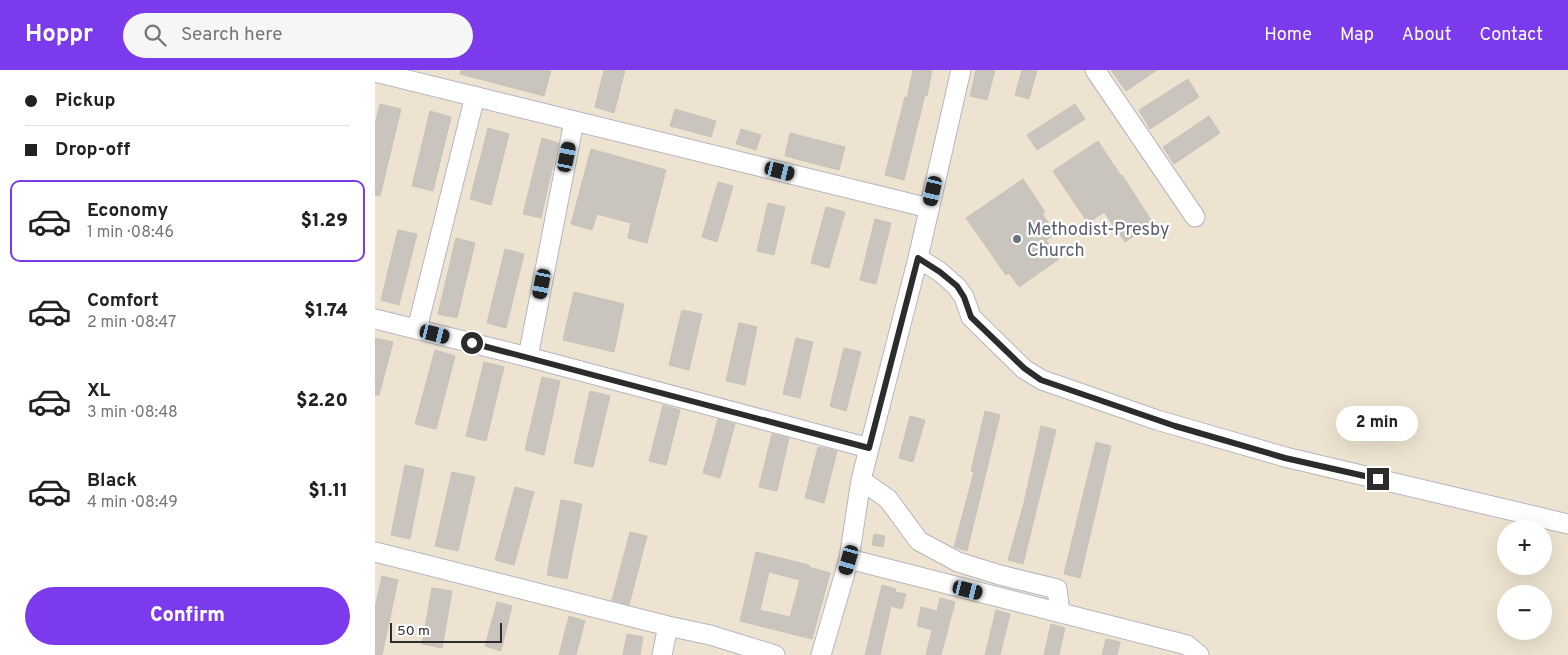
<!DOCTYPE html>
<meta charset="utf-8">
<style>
:root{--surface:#fff;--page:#f6f6f6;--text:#222;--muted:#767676;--line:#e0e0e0;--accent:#7c3aed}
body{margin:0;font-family:Overpass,sans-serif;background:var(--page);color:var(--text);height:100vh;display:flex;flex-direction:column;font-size:19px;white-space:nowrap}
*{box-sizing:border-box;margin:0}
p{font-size:16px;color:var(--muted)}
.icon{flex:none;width:28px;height:28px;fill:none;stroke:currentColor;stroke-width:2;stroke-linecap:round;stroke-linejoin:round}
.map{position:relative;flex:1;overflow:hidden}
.details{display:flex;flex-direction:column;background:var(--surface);width:375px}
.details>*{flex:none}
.guide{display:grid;align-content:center;height:110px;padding:0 25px;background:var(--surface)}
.controls{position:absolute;left:1122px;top:450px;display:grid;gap:10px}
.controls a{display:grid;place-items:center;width:55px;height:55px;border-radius:50%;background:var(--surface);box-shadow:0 5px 20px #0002;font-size:25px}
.scale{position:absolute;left:15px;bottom:12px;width:112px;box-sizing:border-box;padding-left:5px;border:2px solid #2c2c2c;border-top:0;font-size:14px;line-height:18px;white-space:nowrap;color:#2c2c2c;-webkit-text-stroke:4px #fff;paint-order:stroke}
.end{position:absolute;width:22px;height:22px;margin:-11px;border:6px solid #2c2c2c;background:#fff;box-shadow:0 0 0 2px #fff}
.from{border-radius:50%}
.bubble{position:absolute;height:35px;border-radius:18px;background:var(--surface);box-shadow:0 5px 20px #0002;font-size:16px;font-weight:800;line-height:35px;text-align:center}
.car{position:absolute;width:15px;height:30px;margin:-15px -8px;border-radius:6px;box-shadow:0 0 4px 1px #0007;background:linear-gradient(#222 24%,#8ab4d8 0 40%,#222 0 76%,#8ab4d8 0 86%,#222 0)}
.guide b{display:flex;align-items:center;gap:18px;height:48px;font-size:19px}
.guide b+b{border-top:1px solid var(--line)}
.guide i{width:12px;height:12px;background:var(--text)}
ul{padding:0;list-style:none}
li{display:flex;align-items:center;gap:15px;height:82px;margin:0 10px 8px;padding:0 15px;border:2px solid transparent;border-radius:10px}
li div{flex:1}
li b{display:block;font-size:19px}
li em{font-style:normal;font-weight:800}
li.current{border-color:var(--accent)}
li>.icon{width:45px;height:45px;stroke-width:1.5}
.button{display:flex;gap:10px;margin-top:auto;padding:10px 25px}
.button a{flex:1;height:58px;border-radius:30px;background:var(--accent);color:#fff;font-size:20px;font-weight:800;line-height:58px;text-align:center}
header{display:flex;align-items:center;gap:30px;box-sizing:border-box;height:70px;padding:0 25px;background:var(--accent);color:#fff}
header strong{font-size:24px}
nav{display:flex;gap:28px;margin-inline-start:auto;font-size:18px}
.search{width:350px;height:45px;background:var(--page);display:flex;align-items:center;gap:12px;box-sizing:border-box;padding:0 18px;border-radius:28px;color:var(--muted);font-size:19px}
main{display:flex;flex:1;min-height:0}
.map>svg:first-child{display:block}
</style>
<header>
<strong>Hoppr</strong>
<div class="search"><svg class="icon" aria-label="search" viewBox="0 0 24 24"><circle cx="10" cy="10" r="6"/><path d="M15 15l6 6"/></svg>Search here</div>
<nav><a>Home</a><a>Map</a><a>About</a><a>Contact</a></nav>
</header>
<main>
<section class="details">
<div class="guide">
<b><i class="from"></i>Pickup</b>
<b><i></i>Drop-off</b>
</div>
<ul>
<li class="current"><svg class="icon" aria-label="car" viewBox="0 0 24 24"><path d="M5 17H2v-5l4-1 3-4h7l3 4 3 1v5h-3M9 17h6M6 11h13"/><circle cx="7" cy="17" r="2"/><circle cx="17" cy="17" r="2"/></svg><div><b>Economy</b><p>1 min · 08:46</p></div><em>$1.29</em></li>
<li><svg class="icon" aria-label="car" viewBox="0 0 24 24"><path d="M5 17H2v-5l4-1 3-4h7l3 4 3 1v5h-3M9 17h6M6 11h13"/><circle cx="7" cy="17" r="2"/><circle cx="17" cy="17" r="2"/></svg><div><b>Comfort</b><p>2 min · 08:47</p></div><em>$1.74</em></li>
<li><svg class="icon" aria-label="car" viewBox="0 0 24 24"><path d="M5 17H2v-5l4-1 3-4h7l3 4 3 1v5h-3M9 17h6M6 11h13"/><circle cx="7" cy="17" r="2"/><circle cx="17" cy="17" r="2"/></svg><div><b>XL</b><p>3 min · 08:48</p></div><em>$2.20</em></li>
<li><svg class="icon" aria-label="car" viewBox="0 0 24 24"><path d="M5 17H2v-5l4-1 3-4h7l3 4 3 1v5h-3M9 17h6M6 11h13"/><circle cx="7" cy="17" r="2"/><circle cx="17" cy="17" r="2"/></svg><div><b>Black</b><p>4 min · 08:49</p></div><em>$1.11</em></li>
</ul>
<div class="button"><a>Confirm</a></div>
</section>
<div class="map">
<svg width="1193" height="585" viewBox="0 0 1193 585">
<rect width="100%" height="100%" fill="#ede7e0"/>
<path fill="#ede3d0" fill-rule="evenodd" d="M0 0H1193V585H0ZM1131 459H1169V496H1131ZM1131 524H1169V561H1131Z"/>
<path fill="#c9c5be" stroke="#c8c3b9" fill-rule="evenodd" d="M86 0H176L169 26 85 4Z
M229 0H250L239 43 220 37Z
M538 0H557L552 26 550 25 529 110 510 105 530 27 532 28Z
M601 0H620L612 30 595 26Z
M647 0H662L654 29 640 25Z
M736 0H782L751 21Z
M813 9 824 27 775 59 764 40Z
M5 34 26 39 5 126 0 125V55Z
M700 34 710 49 662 80 652 65Z
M300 39 341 51 336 67 295 56Z
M55 41 76 47 58 121 37 116Z
M834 46 845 63 799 94 788 77Z
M113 58 134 64 116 135 95 129Z
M366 59 386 65 381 80 361 74Z
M415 63 470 77 464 100 410 86Z
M167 68 183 73 166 148 148 144Z
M723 71 746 106 747 105 778 153 750 172 729 142 713 153 678 101Z
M216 79 291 100 272 173 253 168 256 153 222 144 217 160 196 154Z
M648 109 670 142 667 144 681 163 671 170 684 189 644 217 634 203 631 205 591 148Z
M343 112 358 116 342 172 327 167Z
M393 133 410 137 399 185 382 181Z
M451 137 470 142 454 198 436 193Z
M500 149 516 153 501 214 485 210Z
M23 160 42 164 24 235 6 230Z
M81 168 100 173 82 248 63 244Z
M130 179 149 184 131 258 112 253Z
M199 222 249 234 239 282 188 270Z
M307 240 327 244 314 300 294 295Z
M364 253 382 257 370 315 351 311Z
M0 268 18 272 4 325H0Z
M421 268 438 272 425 328 408 324Z
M469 278 486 282 471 341 455 336Z
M60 280 80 286 61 359 40 354Z
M109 292 129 297 111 371 91 366Z
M167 307 185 311 169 385 150 380Z
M215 321 235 326 218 397 199 393Z
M288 335 305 340 291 395 274 391Z
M610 341 625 345 592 481 579 477 599 402 596 401Z
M535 346 550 350 538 392 524 388Z
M343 349 360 354 345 408 328 403Z
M666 356 681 360 648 494 633 490 649 433Z
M397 364 414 368 402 421 384 417Z
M721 372 736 376 705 508 689 504Z
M443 377 462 381 449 433 430 428Z
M30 395 49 399 35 469 16 465Z
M77 402 100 407 83 481 60 476Z
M140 417 159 422 139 495 120 490Z
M186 430 207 434 192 509 172 505Z
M255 462 272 466 254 535 237 530Z
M499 464 510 466 508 477 497 475Z
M381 482 434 495V497L455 503 437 569 365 551ZM394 502 425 510 415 547 385 540Z
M7 506 23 510 7 585H0V537Z
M507 515 521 519 520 522 531 524 527 539 516 536 505 585H490Z
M57 518 77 521 67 578 47 574Z
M565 528 580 532 566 585H551L557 560 542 556 546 537 562 541Z
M122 532 137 536 126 581 110 576Z
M621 540 635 544 625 585H610Z
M194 546 210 551 201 585H184Z
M676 554 690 558 684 585H669Z
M252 564 268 567 265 585H248Z
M731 569 745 572 742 585H727Z"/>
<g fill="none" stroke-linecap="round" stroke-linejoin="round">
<g stroke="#b3b6bf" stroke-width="21">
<path id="minor" d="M720 0 820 147
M0 2 554 138
M543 188 565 202 582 217 589 227 596 247 649 299 667 310 782 350 910 387 1193 454
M0 249 153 287 494 378
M42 259 100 26
M153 287 199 51
M486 410 513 429 544 471 583 492 625 505 682 519 685 543
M0 482 293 556 335 565 400 585
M474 489 812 575 824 585
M287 585 293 556
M446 585 474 489 486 410 543 188 586 0"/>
</g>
<use href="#minor" stroke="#fff" stroke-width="19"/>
</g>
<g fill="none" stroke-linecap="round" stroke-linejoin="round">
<path stroke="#2c2c2c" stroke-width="6" d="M97 273 494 378 543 188 565 202 582 216 589 227 596 247 649 298 666 310 800 356 910 388 1003 409"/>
</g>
<circle fill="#6b7280" stroke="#fff" stroke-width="2" cx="642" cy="169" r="5"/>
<g text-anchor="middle" stroke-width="4.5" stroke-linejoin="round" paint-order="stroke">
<g font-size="18" fill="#5b616d" stroke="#fff" text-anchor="start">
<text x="652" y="165">Methodist-Presby<tspan x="652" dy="21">Church</tspan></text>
</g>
</g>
</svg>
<div class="controls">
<a>+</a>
<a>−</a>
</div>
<div class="scale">50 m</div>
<i class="end from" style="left:97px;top:273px"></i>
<i class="end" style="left:1003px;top:409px"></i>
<div class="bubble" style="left:961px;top:336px;width:82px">2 min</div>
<i class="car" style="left:192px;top:87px;rotate:11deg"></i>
<i class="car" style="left:405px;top:101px;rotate:104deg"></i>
<i class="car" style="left:558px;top:121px;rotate:193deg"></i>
<i class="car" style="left:167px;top:214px;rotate:191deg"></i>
<i class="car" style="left:60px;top:264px;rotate:104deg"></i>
<i class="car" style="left:474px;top:490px;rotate:196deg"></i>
<i class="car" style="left:593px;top:520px;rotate:104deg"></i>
</div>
</main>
